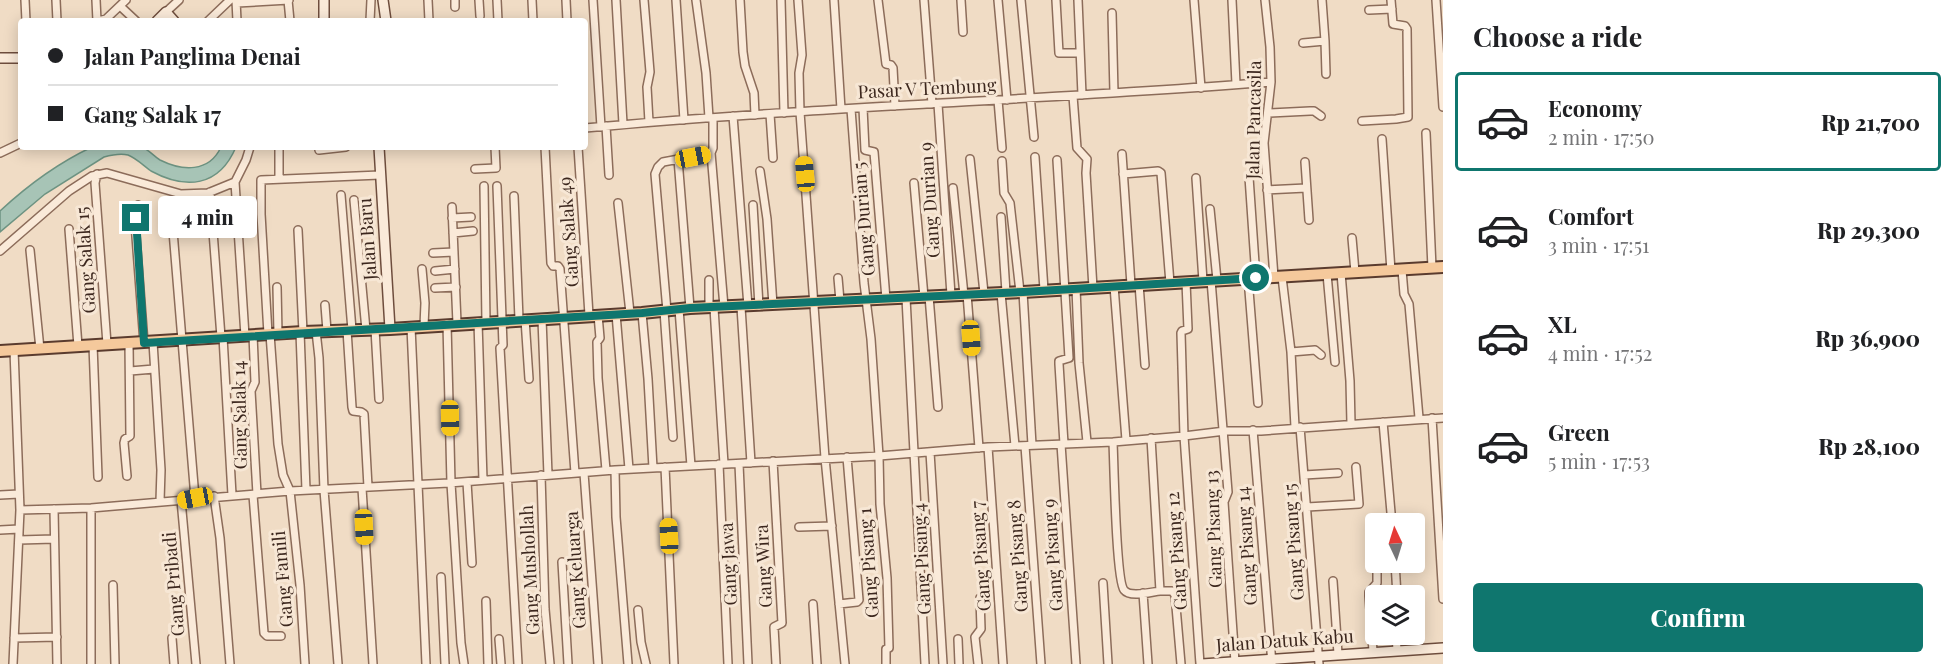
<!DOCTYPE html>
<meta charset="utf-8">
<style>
:root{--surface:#fff;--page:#f2f2f2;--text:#202124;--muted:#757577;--line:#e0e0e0;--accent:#0f766e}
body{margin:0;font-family:"Playfair Display",serif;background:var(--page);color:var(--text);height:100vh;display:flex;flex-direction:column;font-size:22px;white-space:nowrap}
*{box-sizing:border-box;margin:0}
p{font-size:20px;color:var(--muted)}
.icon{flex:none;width:33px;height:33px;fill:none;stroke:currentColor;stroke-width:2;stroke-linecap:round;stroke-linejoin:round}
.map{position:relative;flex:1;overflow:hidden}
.details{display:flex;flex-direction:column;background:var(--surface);width:510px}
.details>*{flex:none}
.banner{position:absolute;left:18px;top:18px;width:570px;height:132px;border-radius:6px;box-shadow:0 3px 15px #0003;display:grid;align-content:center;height:132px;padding:0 30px;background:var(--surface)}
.needle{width:39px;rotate:356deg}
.fabs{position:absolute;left:1365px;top:513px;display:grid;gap:12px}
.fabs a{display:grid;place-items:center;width:60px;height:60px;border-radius:6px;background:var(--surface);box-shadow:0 3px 15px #0003;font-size:30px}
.end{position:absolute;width:27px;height:27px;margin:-14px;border:8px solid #0f766e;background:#fff;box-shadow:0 0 0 3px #fff}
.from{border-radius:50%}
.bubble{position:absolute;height:42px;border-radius:6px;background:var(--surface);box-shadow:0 3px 15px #0003;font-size:20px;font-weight:800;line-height:42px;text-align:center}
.car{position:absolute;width:18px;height:36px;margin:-18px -9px;border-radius:8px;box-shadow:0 0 4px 2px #0007;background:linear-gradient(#f5c518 24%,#345 0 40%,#f5c518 0 76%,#345 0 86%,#f5c518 0)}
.banner b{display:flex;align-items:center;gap:21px;height:57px;font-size:22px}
.banner b+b{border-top:2px solid var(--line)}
.banner i{width:15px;height:15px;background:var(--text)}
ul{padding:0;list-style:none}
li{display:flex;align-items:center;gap:18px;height:99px;margin:0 12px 9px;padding:0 18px;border:3px solid transparent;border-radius:6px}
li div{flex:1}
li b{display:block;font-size:22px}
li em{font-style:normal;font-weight:800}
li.active{border-color:var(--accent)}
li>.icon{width:54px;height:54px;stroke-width:1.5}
h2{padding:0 30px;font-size:27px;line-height:72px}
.button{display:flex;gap:12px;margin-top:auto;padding:12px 30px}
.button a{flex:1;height:69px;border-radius:6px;background:var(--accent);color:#fff;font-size:24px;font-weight:800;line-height:69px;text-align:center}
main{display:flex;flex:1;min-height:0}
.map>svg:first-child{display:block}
</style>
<main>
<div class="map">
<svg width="1443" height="664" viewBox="0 0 1443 664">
<rect width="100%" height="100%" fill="#f0dcc5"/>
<path fill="#a7c4b6" stroke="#6d9382" stroke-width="1.5" d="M92 147C107 147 125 144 140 147 148 148 153 156 160 160 182 171 209 173 221 147H236C219 187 186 190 151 171 144 166 136 158 128 155 121 153 111 155 104 157L45 194 0 232V211C28 185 58 163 92 147Z"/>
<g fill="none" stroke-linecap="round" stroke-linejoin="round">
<g stroke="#8c6c5a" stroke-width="10">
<path id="street" d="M25 0 26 21
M56 0 57 21
M96 0 97 21
M236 0 237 21
M288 0 290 21
M428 0 429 21
M455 0V7
M479 0 480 16
M497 0 498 21
M532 0 533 21
M566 0 567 21
M593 0 601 127
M616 0 623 124
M644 0 650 72 647 87 649 122
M676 0 684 120
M696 0 706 73 709 118
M740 0 743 52 745 66 754 93 755 115
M781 0 784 113
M798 0 802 55 799 73 800 112 825 458 845 664
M834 0 841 109
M878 0 886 64 891 65 893 68 895 106
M924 0 932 104
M961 0 963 32
M998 0 1007 100
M1021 0 1034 137
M1056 0 1059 53H1079
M1078 0 1082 95
M1194 0 1201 88
M1232 0 1236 84
M1265 0 1270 47 1271 82 1264 143 1274 277
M1436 0 1443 107
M237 3 289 0
M120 6 136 21
M1369 10 1392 9
M166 12 179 0
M1112 13 1114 93
M98 21 106 19 126 0
M208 21 230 0
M370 21 371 0
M1325 41 1326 74
M1303 43 1325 41 1322 0
M1073 96 1077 148 1087 159 1086 173 1093 288
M998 100 1002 148
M938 104 951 295
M863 108 865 150 874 152 886 299
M851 109 864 283 871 339 879 456 880 504 887 578 889 648 886 649V664
M1269 113 1310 111H1314L1321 116
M770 114 773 158
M733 116 748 306
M1362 121 1396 119 1408 117 1407 29 1405 26 1393 24 1391 0
M606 126 609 175
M585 128C813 107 1043 100 1271 82
M1426 133 1432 268
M1382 139 1391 271
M545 147 551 263 553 266H558L560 269 575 473
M578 147 589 315
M319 150 346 147
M0 153 21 143
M711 153 724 307
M1122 154 1131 285
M1035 157 1044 290
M678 159 690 308
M970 159 984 293
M1057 160 1069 358 1059 361V364L1064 444
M1002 161 1004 193 1010 203 1020 292
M1305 162 1309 220
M475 169 496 168 495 147
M760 171 767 219 773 305
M97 174 95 183 107 344
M1123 174 1158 171 1161 173 1170 283
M1249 177 1256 278
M1196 178 1203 281
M279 179V147
M235 182 245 336
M914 183 924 297
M484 186 486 322
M497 186 503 345 500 348 518 664
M953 188 964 295
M1267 190 1306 188
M210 192 221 337
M341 195 352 330
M514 196 519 319
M354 200 366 330
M618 203 630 313
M138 205 135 223 144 343
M753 205 759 306
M452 207 457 323
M1210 209 1217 280
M1001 217 1006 292
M452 218 471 217
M69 229 78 346
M298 230 303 332
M453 233 473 231
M1352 238 1355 272
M30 250 40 349
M0 251 69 191 92 176 107 173 181 194 208 193 235 182 246 160 250 147
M433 253 454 252
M422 269 425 303 424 326
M1402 270 1404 294 1409 304 1419 418
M435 271 455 269
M1341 273 1350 381 1351 424
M1327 274 1335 362
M1282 277 1291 352 1295 427
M838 278 840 301
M1248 278 1258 403
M709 280V308
M1211 280 1228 492 1224 502 1235 662
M1186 282 1188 329 1182 331 1181 333 1184 436 1200 664
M1139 284 1145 365
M1114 286 1126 440
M277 287 278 334
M435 288 456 287
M1076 288 1079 363 1087 442
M1023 292 1032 445
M1001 293 1015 446
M967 294 979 448
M929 296 938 407
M906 298 925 664
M325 305 327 331
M741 307 751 463
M714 308 724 464
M679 309 691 466
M664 311 673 437
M667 311 655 174 658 167 663 162 711 153 713 148V118
M642 313 648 379 653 468
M616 314 629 469
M598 315 600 338 597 342 598 378 606 470
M525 319 529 379
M542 319 548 475
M478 322 483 480
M447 324 451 483 461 643 464 664
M411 327C417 439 420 552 426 664
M375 329 379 399
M347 330 352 407 353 411 361 412 364 414 368 487
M316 331 319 358 324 490 338 664
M300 332 306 490
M268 334 261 214V180L380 175
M270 334 278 444 283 475 290 491 300 585 305 664
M253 335 255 382 251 391 257 494
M223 337 232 495
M153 342 161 470 160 501
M93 345 98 477
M1291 352 1315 350 1321 355
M130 371 154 369
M1432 418 1443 599
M1383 422 1392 524
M1300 427 1319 664
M1253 430 1272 664
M1151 438 1160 591H1172L1175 595 1181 664
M1113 442C1114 463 1116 580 1124 590 1130 598 1151 592 1160 591
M1061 444 1076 664
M1025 446 1041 664
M988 447 1003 664
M930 452 943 664
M773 461 782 623 774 627 776 664
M719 464 728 664
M739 464 748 664
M665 467 674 664
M615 470 616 517 628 664
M584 473 598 664
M541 475 545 609 550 664
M1304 475 1338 473
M127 476 124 443 125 439 130 436 129 343
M467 482 472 563
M362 488 373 664
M0 495 19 494
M253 495 264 633 267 636H281
M214 496 220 538 230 664
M195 498 173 231 174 221 177 217 211 206
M181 500 196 664
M1307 507 1359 504 1356 467
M54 509 57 664
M20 510 91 508 290 491 449 483 615 470 879 456 988 447 1113 442 1184 436 1225 431H1261L1443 418
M799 527 832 526
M0 530 19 529
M19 540 54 539
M562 562 568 664
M1395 562 1397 596
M441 577 445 664
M1333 581 1338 654
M1103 583 1108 664
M113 585 115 664
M1143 593 1148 664
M486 601 488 664
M813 604 817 664
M839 604 857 602 859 600 847 457
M638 610 641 642 646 664
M1396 634 1397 650
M14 638 57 637
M172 638 174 664
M499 639 501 664
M958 639 959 664
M1373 651 1369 596V592L1377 583V562
M13 664 20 510 14 350
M91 664V508
M978 664 975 637 981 629 980 598"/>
</g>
<g stroke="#6e4d3d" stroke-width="12">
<path id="secondary" d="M383 0 386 21
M157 21 166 12 174 21
M324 21V0
M0 58H21
M379 147 390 329
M1202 664 1443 648"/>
</g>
<g stroke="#5a3b2e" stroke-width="14">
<path id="primary" d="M0 351 303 332 390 329 642 313 690 308 1023 292 1443 267"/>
</g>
<use href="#street" stroke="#faead9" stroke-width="7"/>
<use href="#secondary" stroke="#faead9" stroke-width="9"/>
<use href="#primary" stroke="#f5c99c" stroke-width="10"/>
</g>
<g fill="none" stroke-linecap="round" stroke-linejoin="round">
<path stroke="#0f766e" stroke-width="8" d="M136 218 144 343 642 313 690 308 1023 292 1256 278"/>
</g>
<g text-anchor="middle" stroke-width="6" stroke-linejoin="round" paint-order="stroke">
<g font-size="18" fill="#3c271e" stroke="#f7e7d5">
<text transform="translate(927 89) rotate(-3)" y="6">Pasar V Tembung</text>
<text transform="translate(1254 120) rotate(-89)" y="6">Jalan Pancasila</text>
<text transform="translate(930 200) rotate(-94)" y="6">Gang Durian 9</text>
<text transform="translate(864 219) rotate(-95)" y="6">Gang Durian 5</text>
<text transform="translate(569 232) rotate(-94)" y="6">Gang Salak 49</text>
<text transform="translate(368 239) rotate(-94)" y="6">Jalan Baru</text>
<text transform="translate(86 260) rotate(-94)" y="6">Gang Salak 15</text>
<text transform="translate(240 415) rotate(-91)" y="6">Gang Salak 14</text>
<text transform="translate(1214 529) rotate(-92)" y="6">Gang Pisang 13</text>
<text transform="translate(1294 542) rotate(-94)" y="6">Gang Pisang 15</text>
<text transform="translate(1247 546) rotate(-94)" y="6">Gang Pisang 14</text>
<text transform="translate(1177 551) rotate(-94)" y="6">Gang Pisang 12</text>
<text transform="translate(1053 555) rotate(-94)" y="6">Gang Pisang 9</text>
<text transform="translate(981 556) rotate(-94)" y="6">Gang Pisang 7</text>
<text transform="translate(1018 556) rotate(-94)" y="6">Gang Pisang 8</text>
<text transform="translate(922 559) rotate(-93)" y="6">Gang Pisang 4</text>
<text transform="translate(869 563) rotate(-94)" y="6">Gang Pisang 1</text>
<text transform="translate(729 564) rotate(-93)" y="6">Gang Jawa</text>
<text transform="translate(764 566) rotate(-93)" y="6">Gang Wira</text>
<text transform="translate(530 570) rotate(-93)" y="6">Gang Mushollah</text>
<text transform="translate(576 570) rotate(-94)" y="6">Gang Keluarga</text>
<text transform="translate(283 579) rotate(-95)" y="6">Gang Famili</text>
<text transform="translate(174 584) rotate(-95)" y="6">Gang Pribadi</text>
<text transform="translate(1285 641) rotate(-4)" y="6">Jalan Datuk Kabu</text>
</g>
</g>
</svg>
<div class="fabs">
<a><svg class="needle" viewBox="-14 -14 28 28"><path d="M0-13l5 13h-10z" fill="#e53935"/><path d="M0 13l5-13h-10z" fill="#757577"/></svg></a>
<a><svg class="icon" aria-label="layers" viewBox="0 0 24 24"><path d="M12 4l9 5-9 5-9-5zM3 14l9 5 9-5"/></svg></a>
</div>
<i class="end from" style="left:1256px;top:278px"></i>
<i class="end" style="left:136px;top:218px"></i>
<div class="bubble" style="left:158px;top:196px;width:99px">4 min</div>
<i class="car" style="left:693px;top:157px;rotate:79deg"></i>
<i class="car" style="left:805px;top:174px;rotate:355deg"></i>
<i class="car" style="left:971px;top:338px;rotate:176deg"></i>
<i class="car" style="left:450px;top:418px;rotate:179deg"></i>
<i class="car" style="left:195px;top:498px;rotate:259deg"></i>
<i class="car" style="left:364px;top:527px;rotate:177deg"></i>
<i class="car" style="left:669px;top:536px;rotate:357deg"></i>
<div class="banner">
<b><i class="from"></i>Jalan Panglima Denai</b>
<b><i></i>Gang Salak 17</b>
</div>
</div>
<section class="details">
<h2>Choose a ride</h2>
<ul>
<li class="active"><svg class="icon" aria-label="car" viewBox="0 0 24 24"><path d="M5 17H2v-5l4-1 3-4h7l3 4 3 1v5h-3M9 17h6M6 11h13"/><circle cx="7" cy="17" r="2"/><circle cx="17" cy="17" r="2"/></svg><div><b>Economy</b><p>2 min · 17:50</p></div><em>Rp 21,700</em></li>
<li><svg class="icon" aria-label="car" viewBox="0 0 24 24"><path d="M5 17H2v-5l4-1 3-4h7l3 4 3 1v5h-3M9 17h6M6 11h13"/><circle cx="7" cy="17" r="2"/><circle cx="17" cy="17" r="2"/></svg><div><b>Comfort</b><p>3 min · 17:51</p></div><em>Rp 29,300</em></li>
<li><svg class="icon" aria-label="car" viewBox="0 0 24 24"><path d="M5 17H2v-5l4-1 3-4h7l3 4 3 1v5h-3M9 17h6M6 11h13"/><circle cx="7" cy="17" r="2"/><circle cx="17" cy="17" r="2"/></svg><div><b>XL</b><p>4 min · 17:52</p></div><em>Rp 36,900</em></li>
<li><svg class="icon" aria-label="car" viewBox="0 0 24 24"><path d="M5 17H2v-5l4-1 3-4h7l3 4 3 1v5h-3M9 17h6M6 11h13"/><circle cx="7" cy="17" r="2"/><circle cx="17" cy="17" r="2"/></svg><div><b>Green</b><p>5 min · 17:53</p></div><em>Rp 28,100</em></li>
</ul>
<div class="button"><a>Confirm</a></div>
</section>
</main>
